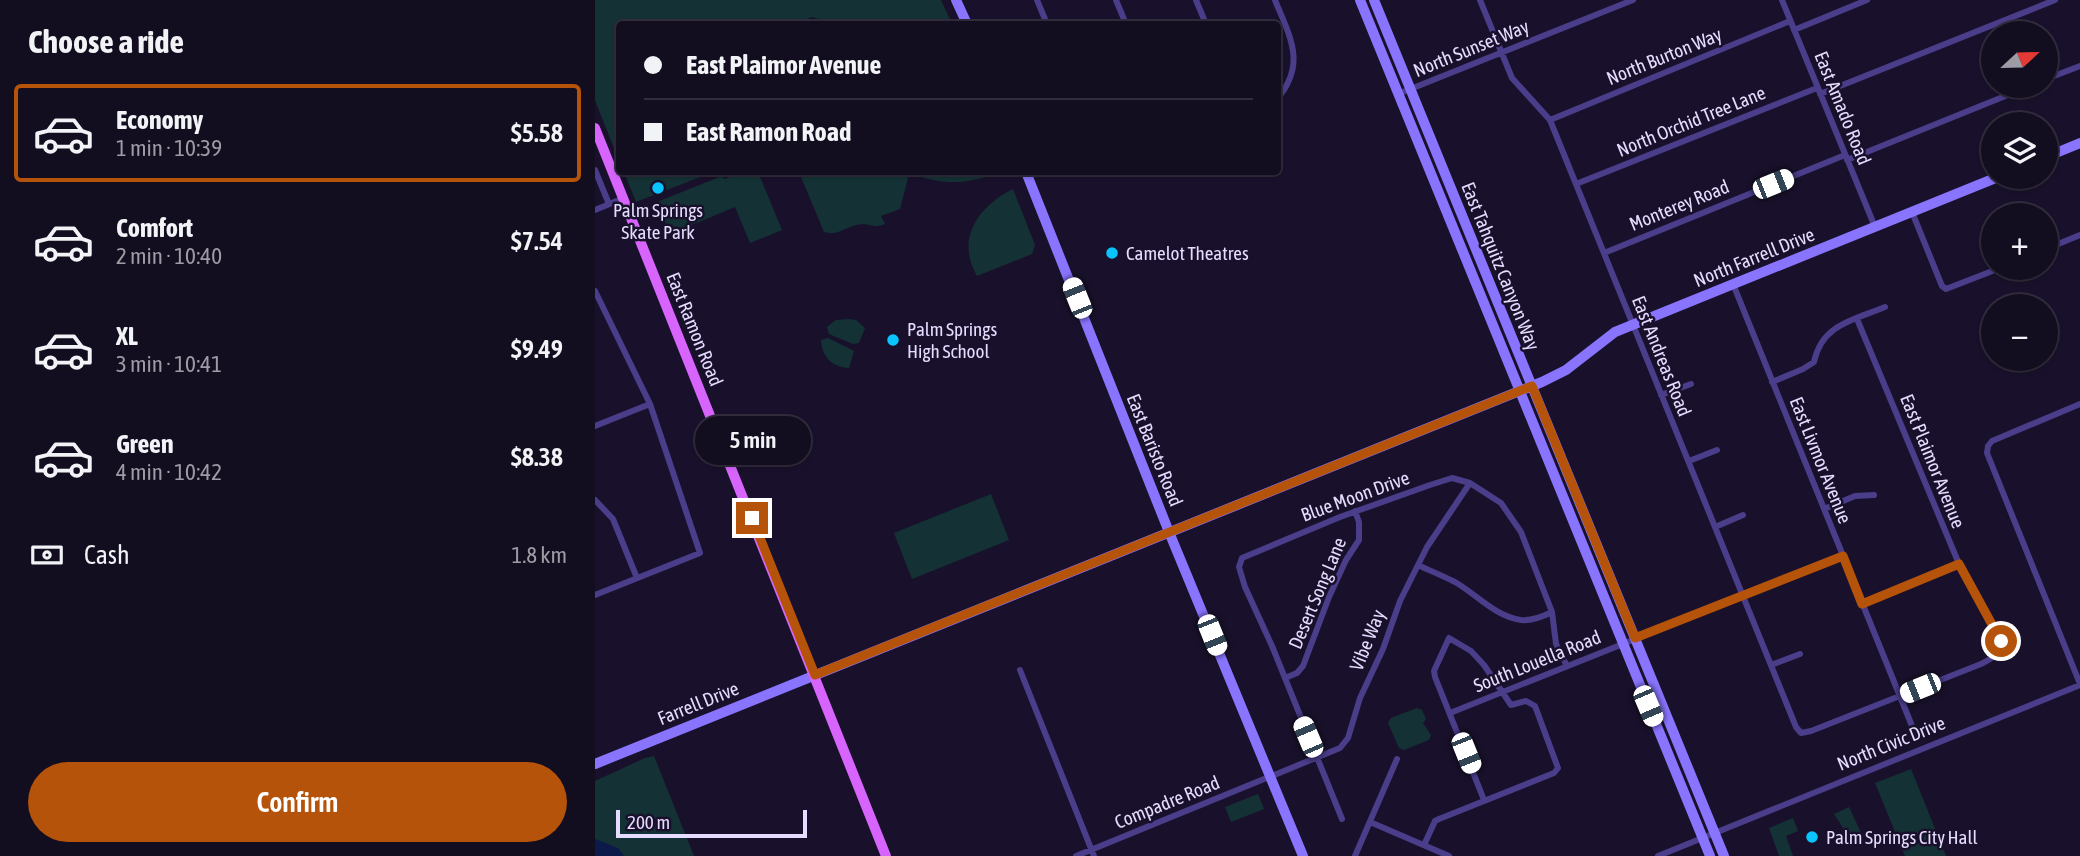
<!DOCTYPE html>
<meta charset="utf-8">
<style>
:root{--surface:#130d20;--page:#201b2d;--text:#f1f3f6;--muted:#9d9ca5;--line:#322d3e;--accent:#b45309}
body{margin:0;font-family:"Asap Condensed",sans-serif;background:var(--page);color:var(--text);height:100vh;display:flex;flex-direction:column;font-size:26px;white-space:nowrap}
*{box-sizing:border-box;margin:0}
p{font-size:23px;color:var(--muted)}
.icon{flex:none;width:38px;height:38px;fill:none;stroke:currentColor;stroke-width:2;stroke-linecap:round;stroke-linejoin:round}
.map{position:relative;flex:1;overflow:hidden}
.drawer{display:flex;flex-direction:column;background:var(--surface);width:595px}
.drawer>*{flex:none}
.top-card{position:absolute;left:21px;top:21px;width:665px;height:154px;border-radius:7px;box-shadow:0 2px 5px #0004,0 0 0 2px var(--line);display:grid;align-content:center;height:154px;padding:0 28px;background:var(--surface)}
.needle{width:46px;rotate:68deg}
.buttons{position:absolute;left:1386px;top:21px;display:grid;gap:14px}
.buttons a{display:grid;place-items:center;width:77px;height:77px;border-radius:50%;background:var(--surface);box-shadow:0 2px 5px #0004,0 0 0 2px var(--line);font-size:35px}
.scale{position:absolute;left:21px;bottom:18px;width:191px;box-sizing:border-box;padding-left:7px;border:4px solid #e5dcff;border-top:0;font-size:19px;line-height:24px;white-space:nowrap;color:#e5dcff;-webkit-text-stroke:5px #19112b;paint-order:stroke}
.end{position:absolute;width:32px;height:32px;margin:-16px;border:9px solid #b45309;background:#fff;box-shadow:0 0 0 4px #fff}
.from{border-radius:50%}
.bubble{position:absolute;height:49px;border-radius:24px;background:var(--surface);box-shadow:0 2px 5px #0004,0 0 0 2px var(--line);font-size:23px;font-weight:600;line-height:49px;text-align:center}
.car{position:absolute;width:21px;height:42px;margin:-21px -10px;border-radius:9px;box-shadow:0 0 5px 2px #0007;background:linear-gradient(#fff 24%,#345 0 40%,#fff 0 76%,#345 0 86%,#fff 0)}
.top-card b{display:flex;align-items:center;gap:24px;height:66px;font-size:26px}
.top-card b+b{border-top:2px solid var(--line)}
.top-card i{width:18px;height:18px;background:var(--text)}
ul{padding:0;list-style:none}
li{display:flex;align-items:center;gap:21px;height:98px;margin:0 14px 10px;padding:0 14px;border:4px solid transparent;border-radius:7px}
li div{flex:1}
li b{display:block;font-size:26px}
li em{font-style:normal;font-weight:600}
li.on{border-color:var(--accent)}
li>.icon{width:63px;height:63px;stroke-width:1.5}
h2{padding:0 28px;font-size:32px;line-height:84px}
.pay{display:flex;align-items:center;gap:18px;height:77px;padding:0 28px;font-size:26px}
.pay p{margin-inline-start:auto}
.action{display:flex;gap:14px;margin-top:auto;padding:14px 28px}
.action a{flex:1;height:80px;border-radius:42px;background:var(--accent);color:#fff;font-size:28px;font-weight:600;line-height:80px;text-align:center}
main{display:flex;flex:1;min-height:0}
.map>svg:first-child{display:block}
</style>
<main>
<section class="drawer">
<h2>Choose a ride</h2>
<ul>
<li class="on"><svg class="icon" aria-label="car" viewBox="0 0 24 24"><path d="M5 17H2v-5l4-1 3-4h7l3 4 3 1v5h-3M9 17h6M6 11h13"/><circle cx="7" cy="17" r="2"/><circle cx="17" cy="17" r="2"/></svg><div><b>Economy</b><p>1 min · 10:39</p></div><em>$5.58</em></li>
<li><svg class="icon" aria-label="car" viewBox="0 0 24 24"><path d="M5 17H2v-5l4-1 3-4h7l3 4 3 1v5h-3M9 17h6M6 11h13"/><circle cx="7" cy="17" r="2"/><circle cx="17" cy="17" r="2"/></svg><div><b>Comfort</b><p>2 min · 10:40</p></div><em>$7.54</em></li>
<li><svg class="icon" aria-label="car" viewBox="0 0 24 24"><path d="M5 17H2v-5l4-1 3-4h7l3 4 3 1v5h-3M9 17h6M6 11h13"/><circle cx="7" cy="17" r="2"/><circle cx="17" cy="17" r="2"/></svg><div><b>XL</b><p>3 min · 10:41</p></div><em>$9.49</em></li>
<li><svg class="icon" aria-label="car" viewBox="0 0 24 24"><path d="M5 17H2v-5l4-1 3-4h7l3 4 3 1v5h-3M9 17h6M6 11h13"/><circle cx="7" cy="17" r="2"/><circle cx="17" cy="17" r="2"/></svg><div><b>Green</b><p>4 min · 10:42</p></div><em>$8.38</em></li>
</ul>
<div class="pay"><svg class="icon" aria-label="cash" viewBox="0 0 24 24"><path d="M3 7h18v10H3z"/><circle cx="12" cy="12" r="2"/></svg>Cash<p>1.8 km</p></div>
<div class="action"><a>Confirm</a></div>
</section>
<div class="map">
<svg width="1485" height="856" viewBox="0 0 1485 856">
<rect width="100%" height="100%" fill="#19112b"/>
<path fill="#143235" d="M0 0H346L357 24H230L227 20 217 17 200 24H24V161L0 100Z
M29 172H118L41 202Z
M148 172H163L187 230 155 243 140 207 75 234 62 202 127 176 129 179Z
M204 172H312L314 174 305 209 286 216 290 224C280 228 277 225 268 224 253 224 244 237 229 232Z
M315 172H407C371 184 353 186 316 174Z
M418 189 440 245 437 254 382 276C360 238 384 206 418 189Z
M254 319 261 320 270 328 264 343 258 344 234 334 232 327 241 320Z
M233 338 259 351 254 368C237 367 227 357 226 340Z
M396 494 414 540 317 579 299 533Z
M822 708 827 710 831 719 828 723 836 735 834 740 809 750 804 748 793 723 796 718Z
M59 756 99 856H0V781L50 758Z
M1316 769 1351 856H1310L1280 783Z
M663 794 669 809 636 822 630 807Z
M1254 807 1268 837 1257 842 1239 814Z
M1198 818 1203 831 1191 836 1198 856H1184L1174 828Z"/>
<path fill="#0c1a4a" d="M0 839 23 848 29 856H0Z"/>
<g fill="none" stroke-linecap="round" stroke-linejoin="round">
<path stroke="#4a3d8a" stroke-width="6" d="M442 0 452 24
M521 0 531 24
M601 0 611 24
M680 0C695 37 712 64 682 99
M885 0 917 78 955 120 1201 727 1206 733 1216 731 1386 664C1398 658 1403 655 1406 641L1364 564 1262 319
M1187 0 1280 227
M1199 30 1272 0
M1451 79 1485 66
M803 94 1038 0
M1225 94 1460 0
M955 120 1195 21
M1252 160 1435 86
M0 170 14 204
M981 184 1222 88
M0 210 29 198
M1317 212 1347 286 1351 289 1405 268
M1451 249 1485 235
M1009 253 1250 155
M1138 284 1317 726
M0 291 55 404 105 553 0 595
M1177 382 1208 369 1219 362C1227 324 1259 320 1290 307
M1066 395 1096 384
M1485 404 1397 441 1393 446 1392 453 1485 684
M0 426 55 404
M1094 461 1122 450
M0 500 18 519 42 578
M1229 509 1260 496 1279 495
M1120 527 1148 515
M825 566C836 571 848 576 860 582 881 594 901 617 926 620 937 621 947 617 957 612
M1267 604 1364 564
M1176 665 1205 654
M425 670 499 856
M690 678 702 673 708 666 734 597 751 560 764 540V522L760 511
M855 713 1248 556
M747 819 677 646 650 587 644 567 647 558 745 517 835 485 857 478 875 483 906 503 926 532 957 612 961 644 972 666
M775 822 854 856
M829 845 840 821 844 819 959 773 963 768 940 706 931 701 916 705 889 665 876 651 854 638 839 671 840 677 889 800
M481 856 745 748 753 738 765 698 788 649 805 601 832 547 875 483
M760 856 802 759
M1063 856 1485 685"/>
<path stroke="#8974fe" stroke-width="10" d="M361 0 372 24
M765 0 1115 856
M779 0 1129 856
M1451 157 1485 143
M431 172 574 532 708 856
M0 764 947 382 971 370 1020 332 1403 177"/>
<path stroke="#d864fe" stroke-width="10" d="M0 128 291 856"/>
</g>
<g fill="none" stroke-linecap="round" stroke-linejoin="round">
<path stroke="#b45309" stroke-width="9" d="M157 518 220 675 937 386 1040 638 1248 556 1267 604 1364 564 1406 641"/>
</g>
<g fill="#0ac5fd" stroke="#19112b" stroke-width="2.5">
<circle cx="63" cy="188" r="7"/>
<circle cx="517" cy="253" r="7"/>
<circle cx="298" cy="340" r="7"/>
<circle cx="1217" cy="837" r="7"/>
</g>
<g text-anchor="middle" stroke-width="5" stroke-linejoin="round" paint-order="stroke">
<g font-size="19" fill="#e5dcff" stroke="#19112b">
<text transform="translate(876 48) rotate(-22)" y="7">North Sunset Way</text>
<text transform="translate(1069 56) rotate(-22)" y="7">North Burton Way</text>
<text transform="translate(1248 108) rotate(68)" y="7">East Amado Road</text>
<text transform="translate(1096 121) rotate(-22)" y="7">North Orchid Tree Lane</text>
<text transform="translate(1084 205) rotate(-22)" y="7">Monterey Road</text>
<text transform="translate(1159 257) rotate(-22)" y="7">North Farrell Drive</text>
<text transform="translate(906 266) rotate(68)" y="7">East Tahquitz Canyon Way</text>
<text transform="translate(100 329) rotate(68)" y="7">East Ramon Road</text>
<text transform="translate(1067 356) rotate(68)" y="7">East Andreas Road</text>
<text transform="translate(560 450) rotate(68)" y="7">East Baristo Road</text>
<text transform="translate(1226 460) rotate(68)" y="7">East Livmor Avenue</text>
<text transform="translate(1338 461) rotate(68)" y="7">East Plaimor Avenue</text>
<text transform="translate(760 496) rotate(-20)" y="7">Blue Moon Drive</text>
<text transform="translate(722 593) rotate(-67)" y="7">Desert Song Lane</text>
<text transform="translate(772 640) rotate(-68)" y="7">Vibe Way</text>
<text transform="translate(942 661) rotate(-22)" y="7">South Louella Road</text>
<text transform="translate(103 703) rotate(-22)" y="7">Farrell Drive</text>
<text transform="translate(1296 743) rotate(-22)" y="7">North Civic Drive</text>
<text transform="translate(572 802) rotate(-22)" y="7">Compadre Road</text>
</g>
<g font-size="19" fill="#e5dcff" stroke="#19112b" text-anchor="start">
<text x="63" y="217" text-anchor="middle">Palm Springs<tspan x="63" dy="22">Skate Park</tspan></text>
<text x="531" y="260">Camelot Theatres</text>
<text x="312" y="336">Palm Springs<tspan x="312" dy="22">High School</tspan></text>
<text x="1231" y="844">Palm Springs City Hall</text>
</g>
</g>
</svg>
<div class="buttons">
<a><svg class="needle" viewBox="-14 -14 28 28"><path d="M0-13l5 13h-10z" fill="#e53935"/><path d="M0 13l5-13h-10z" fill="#9d9ca5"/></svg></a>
<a><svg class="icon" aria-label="layers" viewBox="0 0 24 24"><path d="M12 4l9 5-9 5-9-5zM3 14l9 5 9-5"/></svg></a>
<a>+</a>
<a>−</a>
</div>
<div class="scale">200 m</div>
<i class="end from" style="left:1406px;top:641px"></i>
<i class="end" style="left:157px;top:518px"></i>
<div class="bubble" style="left:100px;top:416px;width:116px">5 min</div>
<i class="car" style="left:1178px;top:184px;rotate:68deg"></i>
<i class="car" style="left:482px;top:298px;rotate:338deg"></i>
<i class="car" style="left:617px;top:635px;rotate:158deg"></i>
<i class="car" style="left:1325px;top:688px;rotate:248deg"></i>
<i class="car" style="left:1053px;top:706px;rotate:157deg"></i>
<i class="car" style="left:713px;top:737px;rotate:337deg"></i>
<i class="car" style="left:871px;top:753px;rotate:158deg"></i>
<div class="top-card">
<b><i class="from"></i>East Plaimor Avenue</b>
<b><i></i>East Ramon Road</b>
</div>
</div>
</main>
